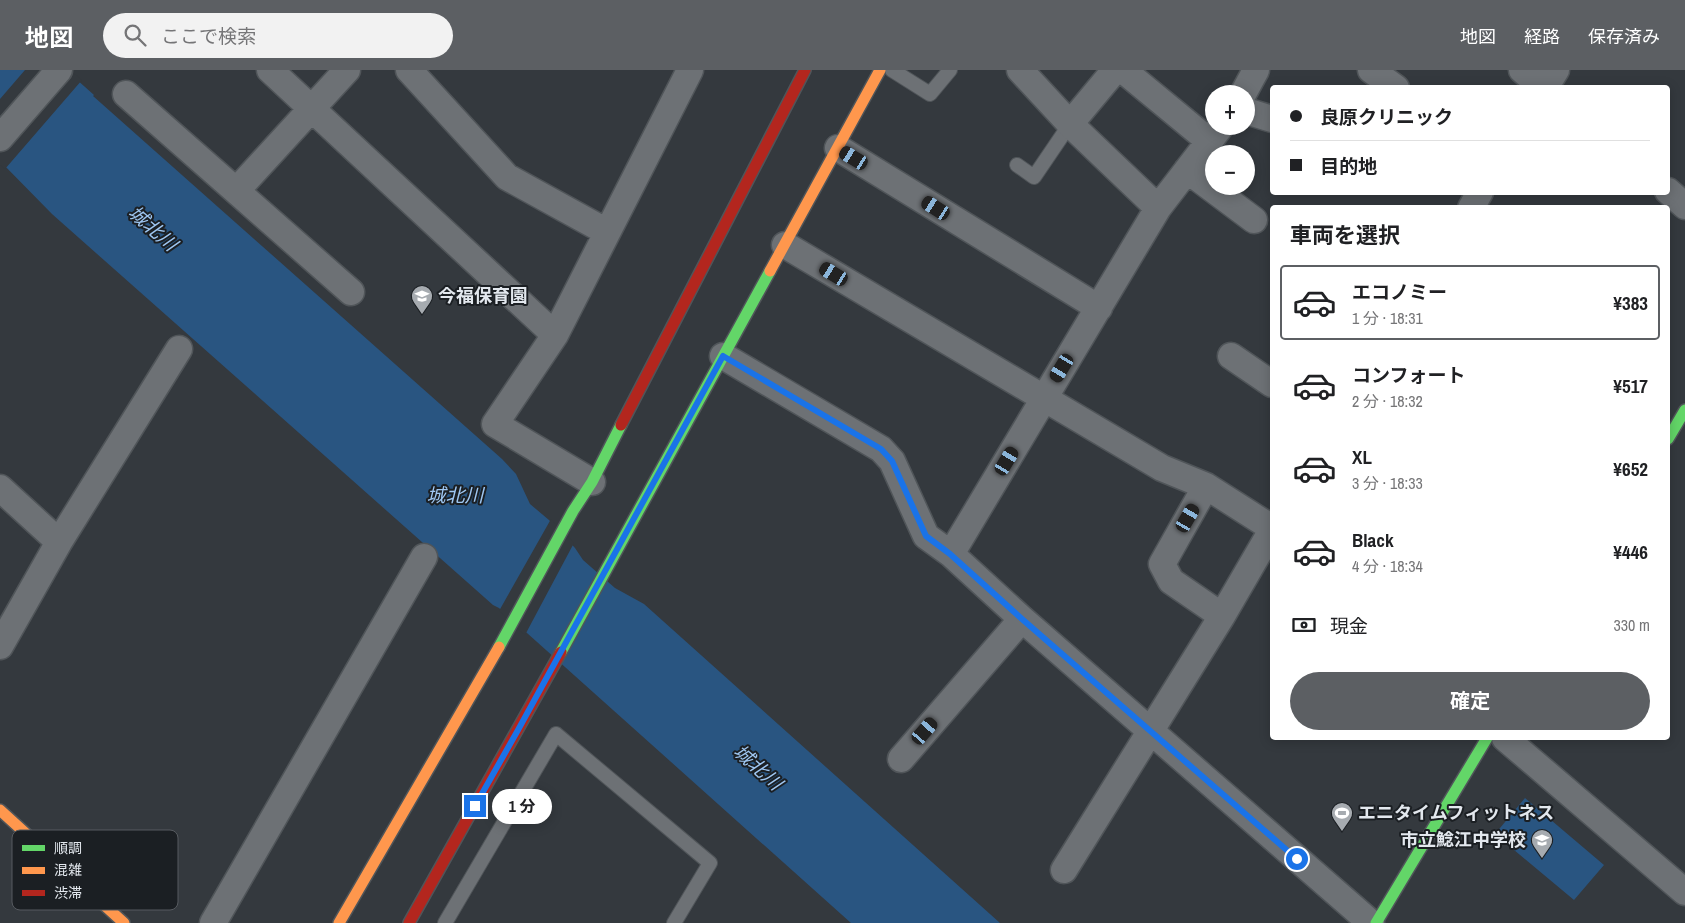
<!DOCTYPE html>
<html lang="ja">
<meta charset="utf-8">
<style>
:root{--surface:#fff;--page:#f2f2f2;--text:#202124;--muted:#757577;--line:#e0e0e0;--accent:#5c5f63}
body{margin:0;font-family:"Archivo Narrow","Noto Sans JP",sans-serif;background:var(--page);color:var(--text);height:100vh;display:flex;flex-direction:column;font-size:19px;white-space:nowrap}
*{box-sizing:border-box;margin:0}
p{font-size:16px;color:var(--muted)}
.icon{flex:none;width:28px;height:28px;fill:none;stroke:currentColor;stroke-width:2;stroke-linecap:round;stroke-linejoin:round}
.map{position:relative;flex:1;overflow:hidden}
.drawer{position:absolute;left:1270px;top:135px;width:400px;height:535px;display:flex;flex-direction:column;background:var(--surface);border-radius:5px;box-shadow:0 2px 12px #0003}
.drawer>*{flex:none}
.top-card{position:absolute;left:1270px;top:15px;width:400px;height:110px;border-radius:5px;box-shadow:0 2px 12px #0003;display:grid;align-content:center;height:110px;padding:0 20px;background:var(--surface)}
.tools{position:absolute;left:1205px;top:15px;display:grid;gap:10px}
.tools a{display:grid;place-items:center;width:50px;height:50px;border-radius:50%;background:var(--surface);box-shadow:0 2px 12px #0003;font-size:25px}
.end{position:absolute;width:22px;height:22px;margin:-11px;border:6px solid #1a73e8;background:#fff;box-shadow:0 0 0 2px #fff}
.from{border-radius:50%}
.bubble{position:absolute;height:35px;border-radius:18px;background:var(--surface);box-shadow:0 2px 12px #0003;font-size:16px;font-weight:700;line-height:35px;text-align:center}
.car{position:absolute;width:15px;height:30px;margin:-15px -8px;border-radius:6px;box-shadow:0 0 4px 1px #0007;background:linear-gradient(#222 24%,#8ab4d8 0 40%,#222 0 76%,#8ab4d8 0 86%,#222 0)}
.top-card b{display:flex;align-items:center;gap:18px;height:48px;font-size:19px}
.top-card b+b{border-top:1px solid var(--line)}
.top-card i{width:12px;height:12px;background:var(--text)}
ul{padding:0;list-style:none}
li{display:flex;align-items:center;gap:15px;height:75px;margin:0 10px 8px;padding:0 10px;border:2px solid transparent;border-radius:5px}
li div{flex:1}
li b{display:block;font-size:19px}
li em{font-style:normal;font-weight:700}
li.current{border-color:var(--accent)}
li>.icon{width:45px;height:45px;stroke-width:1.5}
h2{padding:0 20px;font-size:22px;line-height:60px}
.pay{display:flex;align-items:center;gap:12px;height:55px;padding:0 20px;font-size:19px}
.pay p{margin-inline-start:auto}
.cta{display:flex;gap:10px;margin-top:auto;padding:10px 20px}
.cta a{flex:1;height:58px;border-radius:30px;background:var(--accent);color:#fff;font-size:20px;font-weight:700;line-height:58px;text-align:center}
header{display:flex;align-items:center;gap:30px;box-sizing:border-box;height:70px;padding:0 25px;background:var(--accent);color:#fff}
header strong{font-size:24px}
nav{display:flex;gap:28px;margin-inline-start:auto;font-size:18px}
.search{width:350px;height:45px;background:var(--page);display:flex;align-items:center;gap:12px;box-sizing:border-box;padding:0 18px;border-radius:28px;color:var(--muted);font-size:19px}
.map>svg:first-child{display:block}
</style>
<header>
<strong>地図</strong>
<div class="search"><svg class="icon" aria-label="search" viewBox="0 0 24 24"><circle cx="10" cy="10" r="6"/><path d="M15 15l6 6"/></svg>ここで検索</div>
<nav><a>地図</a><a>経路</a><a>保存済み</a></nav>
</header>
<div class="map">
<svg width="1685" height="853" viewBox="0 0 1685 853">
<rect width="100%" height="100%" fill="#34393e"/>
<path fill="#295581" d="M0 0H66L94 25 93 26 502 389 516 404 530 434 549 450 575 478 583 490 615 518 644 534 1000 853H851L499 538 493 535 52 144 0 91Z
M1525 728 1604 795 1574 830 1495 764Z"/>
<path fill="#34393e" d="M25 0H70L82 10 5 99 0 95V29Z
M551 449 574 473 525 565 499 541Z"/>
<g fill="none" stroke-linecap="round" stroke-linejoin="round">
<g stroke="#505559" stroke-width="16">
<path id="lane" d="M892 0 930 24 950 0
M1017 95 1034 107 1070 54
M445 853 556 664 710 793 674 853"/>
</g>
<g stroke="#505559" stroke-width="29">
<path id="street" d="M270 0 555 265
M409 0 507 107 607 162
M1020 0 1070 54 1158 138
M1123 0 1209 71
M1371 0 1396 18
M1522 0 1543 18
M1545 18 1556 0
M126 24 351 222
M1243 24 1256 0
M1246 41 1272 49
M1070 54 1115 0
M0 68 59 0
M838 78 1099 238
M1187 100 1254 150
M237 120 347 0
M1668 121 1685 136
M1471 138 1480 122
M785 175 1162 398 1206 416 1272 458
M723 286 881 379 892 391 926 466 951 484 1022 549 1371 853
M1231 286 1272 314
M592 412 495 354 555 265 690 0
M1206 416 1162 494 1171 511 1222 546
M0 418 59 472
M951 484 1158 138 1221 56
M0 576 59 472 179 279
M1505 668 1685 822
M901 689 1022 549
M1064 800 1222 546 1272 460
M213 853 424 487"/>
</g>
<g stroke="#505559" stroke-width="14">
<path id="fast" d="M1668 369 1685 340
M499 577 573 441 592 412 621 355
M561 582 770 201
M1376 853 1487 668"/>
</g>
<g stroke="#505559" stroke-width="14">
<path id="slow" d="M770 201 880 0
M0 740 124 853
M339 853 499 577"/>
</g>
<g stroke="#505559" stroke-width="14">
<path id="jam" d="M621 355 805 0
M409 853 561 582"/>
</g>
<use href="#lane" stroke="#6d7175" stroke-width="14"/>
<use href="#street" stroke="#6d7175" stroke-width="26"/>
<use href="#fast" stroke="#63d668" stroke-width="11"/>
<use href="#slow" stroke="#ff974d" stroke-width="11"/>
<use href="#jam" stroke="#b3261e" stroke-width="11"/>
</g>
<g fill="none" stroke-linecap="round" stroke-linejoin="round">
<path stroke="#1a73e8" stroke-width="6" d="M475 736 518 660 723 286 881 379 892 391 926 466 950 484 1022 549 1297 789"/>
</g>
<defs>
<g id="school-pin" transform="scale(1.125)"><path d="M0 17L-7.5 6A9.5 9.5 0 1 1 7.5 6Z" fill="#a6abb0" stroke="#1b1f23"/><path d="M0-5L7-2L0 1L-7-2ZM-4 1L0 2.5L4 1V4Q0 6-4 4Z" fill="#fff"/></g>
<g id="stadium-pin" transform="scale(1.125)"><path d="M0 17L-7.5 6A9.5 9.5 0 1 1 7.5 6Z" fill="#a6abb0" stroke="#1b1f23"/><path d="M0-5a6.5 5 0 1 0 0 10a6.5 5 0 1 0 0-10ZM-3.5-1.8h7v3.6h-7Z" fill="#fff"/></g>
</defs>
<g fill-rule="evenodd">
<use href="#school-pin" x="422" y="226"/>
<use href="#stadium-pin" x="1342" y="743"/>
<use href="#school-pin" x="1542" y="770"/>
</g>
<g text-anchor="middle" stroke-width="4" stroke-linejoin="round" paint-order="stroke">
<g font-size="18" font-weight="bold" fill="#e3e8ee" stroke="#1b1f23" text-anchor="start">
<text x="438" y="232">今福保育園</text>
<text x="1358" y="749">エニタイムフィットネス</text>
<text x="1526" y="776" text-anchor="end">市立鯰江中学校</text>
</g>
<g font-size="19" font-style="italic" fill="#9fc7f2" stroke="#1b1f23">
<text transform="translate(153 158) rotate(41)" y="7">城北川</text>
<text x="455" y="432">城北川</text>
<text transform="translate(758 697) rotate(42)" y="7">城北川</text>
</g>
</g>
<rect x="12" y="760" width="166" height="80" rx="8" fill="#1b1f23" stroke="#575b60" stroke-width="1"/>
<rect x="22" y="775" width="23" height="6" fill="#63d668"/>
<rect x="22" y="797" width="23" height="7" fill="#ff974d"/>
<rect x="22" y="820" width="23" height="6" fill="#b3261e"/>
<g font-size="14" fill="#e3e8ee">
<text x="54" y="783">順調</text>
<text x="54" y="805">混雑</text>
<text x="54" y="828">渋滞</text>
</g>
</svg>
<div class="tools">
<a>+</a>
<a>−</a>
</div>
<i class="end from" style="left:1297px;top:789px"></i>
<i class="end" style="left:475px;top:736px"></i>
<div class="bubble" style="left:492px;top:719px;width:60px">1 分</div>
<i class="car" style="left:854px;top:88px;rotate:301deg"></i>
<i class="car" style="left:936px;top:138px;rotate:302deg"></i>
<i class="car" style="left:834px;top:204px;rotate:301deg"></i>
<i class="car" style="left:1062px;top:298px;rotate:211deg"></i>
<i class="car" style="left:1007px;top:391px;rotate:31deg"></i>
<i class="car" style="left:1188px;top:448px;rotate:30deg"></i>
<i class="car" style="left:925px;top:661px;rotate:41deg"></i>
<div class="top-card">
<b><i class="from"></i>良原クリニック</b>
<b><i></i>目的地</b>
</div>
<section class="drawer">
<h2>車両を選択</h2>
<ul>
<li class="current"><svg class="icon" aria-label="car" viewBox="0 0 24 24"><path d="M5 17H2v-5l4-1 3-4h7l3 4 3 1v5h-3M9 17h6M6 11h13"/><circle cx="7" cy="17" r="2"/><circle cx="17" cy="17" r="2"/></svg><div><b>エコノミー</b><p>1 分 · 18:31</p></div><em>¥383</em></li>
<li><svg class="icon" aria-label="car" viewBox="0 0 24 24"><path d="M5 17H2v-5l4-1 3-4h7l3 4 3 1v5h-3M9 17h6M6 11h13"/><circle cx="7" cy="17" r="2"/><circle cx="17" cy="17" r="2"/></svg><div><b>コンフォート</b><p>2 分 · 18:32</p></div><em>¥517</em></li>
<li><svg class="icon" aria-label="car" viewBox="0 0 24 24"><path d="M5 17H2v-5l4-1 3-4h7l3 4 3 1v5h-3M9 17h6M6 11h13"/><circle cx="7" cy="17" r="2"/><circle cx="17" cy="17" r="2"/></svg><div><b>XL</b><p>3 分 · 18:33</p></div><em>¥652</em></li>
<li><svg class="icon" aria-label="car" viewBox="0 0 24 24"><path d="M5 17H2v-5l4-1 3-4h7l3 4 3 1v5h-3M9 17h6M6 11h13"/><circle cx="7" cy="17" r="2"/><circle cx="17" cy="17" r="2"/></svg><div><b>Black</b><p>4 分 · 18:34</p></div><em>¥446</em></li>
</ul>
<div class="pay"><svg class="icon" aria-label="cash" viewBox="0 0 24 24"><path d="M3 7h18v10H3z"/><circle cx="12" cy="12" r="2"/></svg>現金<p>330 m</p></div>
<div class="cta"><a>確定</a></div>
</section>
</div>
